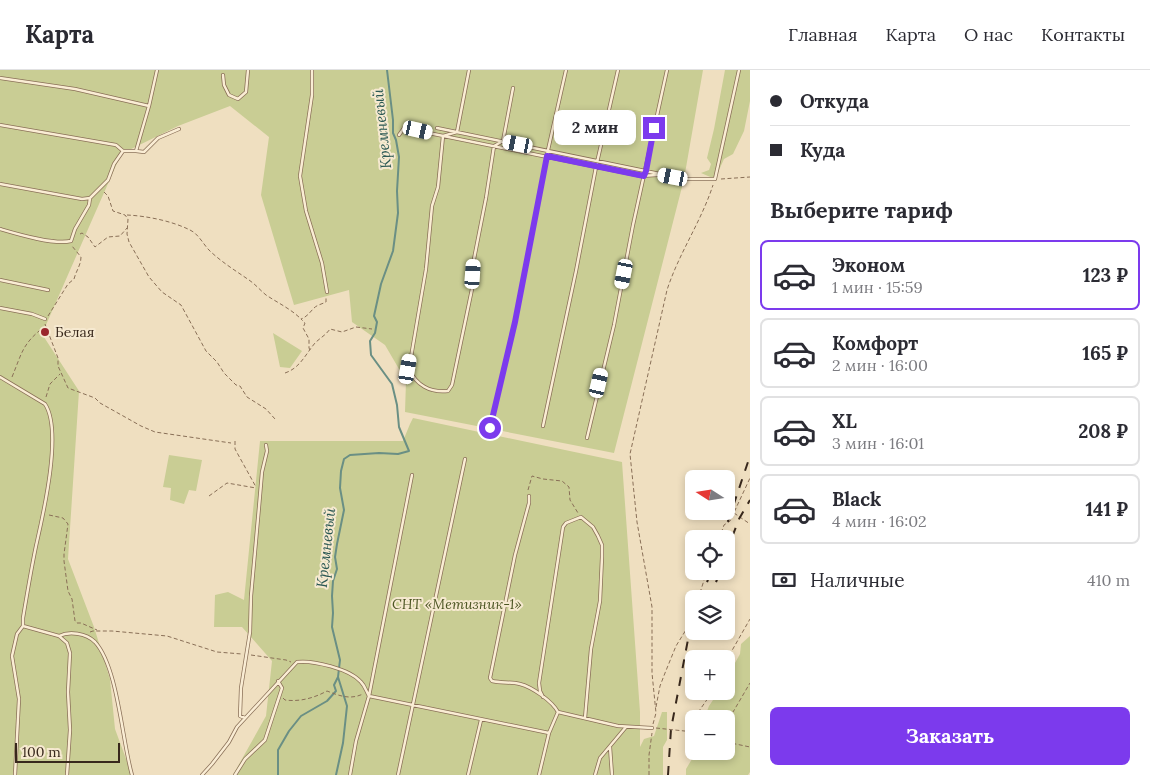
<!DOCTYPE html>
<html lang="ru">
<meta charset="utf-8">
<style>
:root{--surface:#fff;--page:#f2f2f3;--text:#2b2b33;--muted:#7c7c81;--line:#e1e1e2;--accent:#7c3aed}
body{margin:0;font-family:Lora,serif;background:var(--page);color:var(--text);height:100vh;display:flex;flex-direction:column;font-size:19px;white-space:nowrap}
*{box-sizing:border-box;margin:0}
p{font-size:16px;color:var(--muted)}
.icon{flex:none;width:28px;height:28px;fill:none;stroke:currentColor;stroke-width:2;stroke-linecap:round;stroke-linejoin:round}
.map{position:relative;flex:1;overflow:hidden}
.sheet{display:flex;flex-direction:column;background:var(--surface);width:400px}
.sheet>*{flex:none}
.hud{display:grid;align-content:center;height:110px;padding:0 20px;background:var(--surface)}
.needle{width:32px;rotate:282deg}
.fabs{position:absolute;left:685px;top:400px;display:grid;gap:10px}
.fabs a{display:grid;place-items:center;width:50px;height:50px;border-radius:8px;background:var(--surface);box-shadow:0 2px 8px #0003;font-size:25px}
.scale{position:absolute;left:15px;bottom:12px;width:105px;box-sizing:border-box;padding-left:5px;border:2px solid #38281c;border-top:0;font-size:14px;line-height:18px;white-space:nowrap;color:#38281c;-webkit-text-stroke:4px #f6e9d0;paint-order:stroke}
.end{position:absolute;width:22px;height:22px;margin:-11px;border:6px solid #7c3aed;background:#fff;box-shadow:0 0 0 2px #fff}
.from{border-radius:50%}
.bubble{position:absolute;height:35px;border-radius:8px;background:var(--surface);box-shadow:0 2px 8px #0003;font-size:16px;font-weight:700;line-height:35px;text-align:center}
.car{position:absolute;width:15px;height:30px;margin:-15px -8px;border-radius:6px;box-shadow:0 0 4px 1px #0007;background:linear-gradient(#fff 24%,#345 0 40%,#fff 0 76%,#345 0 86%,#fff 0)}
.hud b{display:flex;align-items:center;gap:18px;height:48px;font-size:19px}
.hud b+b{border-top:1px solid var(--line)}
.hud i{width:12px;height:12px;background:var(--text)}
ul{padding:0;list-style:none}
li{display:flex;align-items:center;gap:15px;height:70px;margin:0 10px 8px;padding:0 10px;border:2px solid var(--line);border-radius:8px}
li div{flex:1}
li b{display:block;font-size:19px}
li em{font-style:normal;font-weight:700}
li.current{border-color:var(--accent)}
li>.icon{width:45px;height:45px;stroke-width:1.5}
h2{padding:0 20px;font-size:22px;line-height:60px}
.pay{display:flex;align-items:center;gap:12px;height:55px;padding:0 20px;font-size:19px}
.pay p{margin-inline-start:auto}
.action{display:flex;gap:10px;margin-top:auto;padding:10px 20px}
.action a{flex:1;height:58px;border-radius:8px;background:var(--accent);color:#fff;font-size:20px;font-weight:700;line-height:58px;text-align:center}
header{display:flex;align-items:center;gap:30px;box-sizing:border-box;height:70px;padding:0 25px;background:var(--surface);border-bottom:1px solid var(--line)}
header strong{font-size:24px}
nav{display:flex;gap:28px;margin-inline-start:auto;font-size:18px}
main{display:flex;flex:1;min-height:0}
.map>svg:first-child{display:block}
</style>
<header>
<strong>Карта</strong>
<nav><a>Главная</a><a>Карта</a><a>О нас</a><a>Контакты</a></nav>
</header>
<main>
<div class="map">
<svg width="750" height="705" viewBox="0 0 750 705">
<rect width="100%" height="100%" fill="#efdfc0"/>
<path fill="#c9cd94" d="M0 0H703L684 109 614 383 405 342 406 311 385 275 352 252 349 220 294 235 261 125 269 67 230 36 178 56 121 84 42 264 79 321 68 489 94 557 110 609 115 659 132 705H0Z
M725 0H750V31L744 61 733 84 724 89 715 109 701 103 709 100 711 94 707 88 714 59Z
M273 263 302 281 290 298 280 297Z
M413 348 622 392 640 642V677L644 669 654 666 662 642H667V670L663 677V705H233L266 646 272 591 242 557H214L215 525 228 522 244 530 260 371H403L410 354Z
M169 385 202 390 196 421 189 420 184 434 170 430 171 418 163 417Z
M750 566V702L748 705H686V699L692 689 690 681 694 674V681H726V649H704L709 636 719 621H726V609L740 584 741 574Z"/>
<g fill="none" stroke-linecap="round" stroke-linejoin="round">
<path stroke="#6a8f84" stroke-width="2" d="M278 705V680L289 661 301 646 327 631 336 621 334 615 338 607 340 590 332 557 333 543 332 526 333 511 337 499 335 487 337 474 344 440 340 418 341 401 344 389 350 385 379 383 398 384 409 381 399 357 397 335 392 314 371 285 370 271 375 263 377 252 374 246 381 214 393 181 398 143 397 121 399 87 396 70 393 63V50L387 0
M336 705 343 673 347 636 338 607"/>
<g stroke="#896f57" stroke-width="4">
<path id="lane" d="M312 0V25L300 106 306 141 322 193 327 222
M469 0 457 62 443 66 438 117 432 136 426 199 409 299C416 315 430 323 448 321L452 315 472 219 474 189 486 128 494 76 503 71 513 18
M223 5 224 15 229 25 238 29 246 22 248 0
M0 8 75 19 149 36 157 0
M0 55 116 75 123 81H136L149 36
M437 58 684 109H715L739 0
M399 65 404 58 641 106 657 105
M136 81 144 82 158 68 179 59
M0 114 82 129 90 128 108 110 114 94 123 81
M0 159C17 164 53 175 71 171L75 159 89 135 90 128
M0 210 48 220
M0 238 32 244 45 249
M0 307 45 334C63 361 43 445 36 476 31 500 27 524 23 548V556L17 564 12 586 19 629 15 705
M543 356 576 201 596 97 618 0
M490 358 515 252 548 80 566 0
M587 368 614 255 633 155 667 0
M529 426V433L515 485 490 608 492 611C501 613 511 612 520 614 532 617 552 631 558 642
M23 556 59 566 67 573 70 583 68 622 70 660 67 705
M59 566C69 561 86 563 95 572 118 597 122 671 132 705
M543 627 540 621 539 613 563 457 566 453 581 447 593 457 598 466 602 475V487L600 531 591 579 585 648
M245 648 240 646 241 618 250 562 251 526 259 437 262 402 267 381 266 375
M610 677 612 705
M202 705 212 694 229 672 237 657 297 592C313 590 350 599 361 612 365 616 366 621 369 626L549 663
M235 705 245 689 265 670 282 618 278 611
M350 705 356 671 369 626 412 405
M398 705 465 389
M468 705 481 650
M539 705 549 663 558 642 618 656 652 658
M595 705 600 688 626 657"/>
</g>
<path stroke="#896f57" stroke-width="1" stroke-dasharray="4 2.5" stroke-linecap="butt" d="M721 109 750 107
M104 122 108 126 113 141 125 145 128 149 127 164 129 172 149 207 162 222 181 235 206 281 217 292 224 303 236 315 240 316 247 327 266 339 275 349
M127 145C147 146 172 151 190 160 199 164 204 176 211 182 223 193 236 201 249 210 255 214 260 220 266 225 278 233 291 239 301 249
M80 164 82 163 88 167 95 177 108 167 120 166 127 158
M48 246 68 214 74 209C76 201 81 195 81 187L72 176
M45 254 58 288V296L68 318 95 328 100 333 141 356 155 362 231 373
M310 280 309 278V269L303 258 305 253 301 249C307 247 310 242 314 238 317 235 322 234 326 232V227
M285 303C300 298 305 285 315 273 320 268 326 265 330 259L342 262 356 257 372 259
M12 307C22 283 22 274 44 257
M46 327 50 314 60 304
M235 371V379L256 417
M528 420 532 406 543 409 562 411 569 417 570 430 578 443
M209 426 227 413 256 418
M734 443 750 454
M49 445 63 448 68 454 64 484V491L68 521 72 529 75 551 77 553H81L97 560
M719 469 724 455 730 451 750 408
M698 529 707 501
M90 562 93 561H112L167 566 217 582 242 584
M251 585 286 590 291 592
M726 591 750 549
M283 628 285 630C300 632 314 628 327 621 340 626 350 630 363 624
M656 637 660 616 665 603 676 576 689 555 694 541
M697 649 699 641 713 621
M653 654 656 643 652 603V537L637 452 630 384 667 220C679 183 701 152 713 115
M726 654 750 613
M656 658 694 662
M726 672 750 677
M649 705V685L652 663"/>
<use href="#lane" stroke="#faedd4" stroke-width="2.5"/>
<path stroke="#38281c" stroke-width="2" stroke-dasharray="9 9" stroke-linecap="butt" d="M722 469 750 386
M726 483 739 449 750 430
M701 529 711 501
M710 529 720 501
M668 705 671 659 690 559 694 550"/>
</g>
<g fill="none" stroke-linecap="round" stroke-linejoin="round">
<path stroke="#7c3aed" stroke-width="6" d="M490 358 515 252 547 86 644 106 646 101 654 58"/>
</g>
<circle fill="#9a262c" stroke="#f6e9d0" stroke-width="2" cx="45" cy="262" r="5"/>
<g text-anchor="middle" stroke-width="4" stroke-linejoin="round" paint-order="stroke">
<g font-size="14" fill="#38281c" stroke="#f6e9d0" text-anchor="start">
<text x="55" y="267">Белая</text>
</g>
<g font-size="14" font-style="italic" fill="#4b5522" stroke="#f6e9d0">
<text x="457" y="539">СНТ «Метизник-1»</text>
</g>
<g font-size="15" font-style="italic" fill="#2b5853" stroke="#f6e9d0">
<text transform="translate(382 59) rotate(-96)" y="5">Кремневый</text>
<text transform="translate(326 478) rotate(-84)" y="5">Кремневый</text>
</g>
</g>
</svg>
<div class="fabs">
<a><svg class="needle" viewBox="-14 -14 28 28"><path d="M0-13l5 13h-10z" fill="#e53935"/><path d="M0 13l5-13h-10z" fill="#7c7c81"/></svg></a>
<a><svg class="icon" aria-label="locate" viewBox="0 0 24 24"><circle cx="12" cy="12" r="6"/><path d="M12 2v4M12 18v4M2 12h4M18 12h4"/></svg></a>
<a><svg class="icon" aria-label="layers" viewBox="0 0 24 24"><path d="M12 4l9 5-9 5-9-5zM3 14l9 5 9-5"/></svg></a>
<a>+</a>
<a>−</a>
</div>
<div class="scale">100 m</div>
<i class="end from" style="left:490px;top:358px"></i>
<i class="end" style="left:654px;top:58px"></i>
<div class="bubble" style="left:554px;top:40px;width:82px">2 мин</div>
<i class="car" style="left:418px;top:60px;rotate:103deg"></i>
<i class="car" style="left:518px;top:74px;rotate:281deg"></i>
<i class="car" style="left:673px;top:107px;rotate:281deg"></i>
<i class="car" style="left:473px;top:204px;rotate:4deg"></i>
<i class="car" style="left:624px;top:204px;rotate:191deg"></i>
<i class="car" style="left:408px;top:299px;rotate:10deg"></i>
<i class="car" style="left:599px;top:313px;rotate:13deg"></i>
</div>
<section class="sheet">
<div class="hud">
<b><i class="from"></i>Откуда</b>
<b><i></i>Куда</b>
</div>
<h2>Выберите тариф</h2>
<ul>
<li class="current"><svg class="icon" aria-label="car" viewBox="0 0 24 24"><path d="M5 17H2v-5l4-1 3-4h7l3 4 3 1v5h-3M9 17h6M6 11h13"/><circle cx="7" cy="17" r="2"/><circle cx="17" cy="17" r="2"/></svg><div><b>Эконом</b><p>1 мин · 15:59</p></div><em>123 ₽</em></li>
<li><svg class="icon" aria-label="car" viewBox="0 0 24 24"><path d="M5 17H2v-5l4-1 3-4h7l3 4 3 1v5h-3M9 17h6M6 11h13"/><circle cx="7" cy="17" r="2"/><circle cx="17" cy="17" r="2"/></svg><div><b>Комфорт</b><p>2 мин · 16:00</p></div><em>165 ₽</em></li>
<li><svg class="icon" aria-label="car" viewBox="0 0 24 24"><path d="M5 17H2v-5l4-1 3-4h7l3 4 3 1v5h-3M9 17h6M6 11h13"/><circle cx="7" cy="17" r="2"/><circle cx="17" cy="17" r="2"/></svg><div><b>XL</b><p>3 мин · 16:01</p></div><em>208 ₽</em></li>
<li><svg class="icon" aria-label="car" viewBox="0 0 24 24"><path d="M5 17H2v-5l4-1 3-4h7l3 4 3 1v5h-3M9 17h6M6 11h13"/><circle cx="7" cy="17" r="2"/><circle cx="17" cy="17" r="2"/></svg><div><b>Black</b><p>4 мин · 16:02</p></div><em>141 ₽</em></li>
</ul>
<div class="pay"><svg class="icon" aria-label="cash" viewBox="0 0 24 24"><path d="M3 7h18v10H3z"/><circle cx="12" cy="12" r="2"/></svg>Наличные<p>410 m</p></div>
<div class="action"><a>Заказать</a></div>
</section>
</main>
